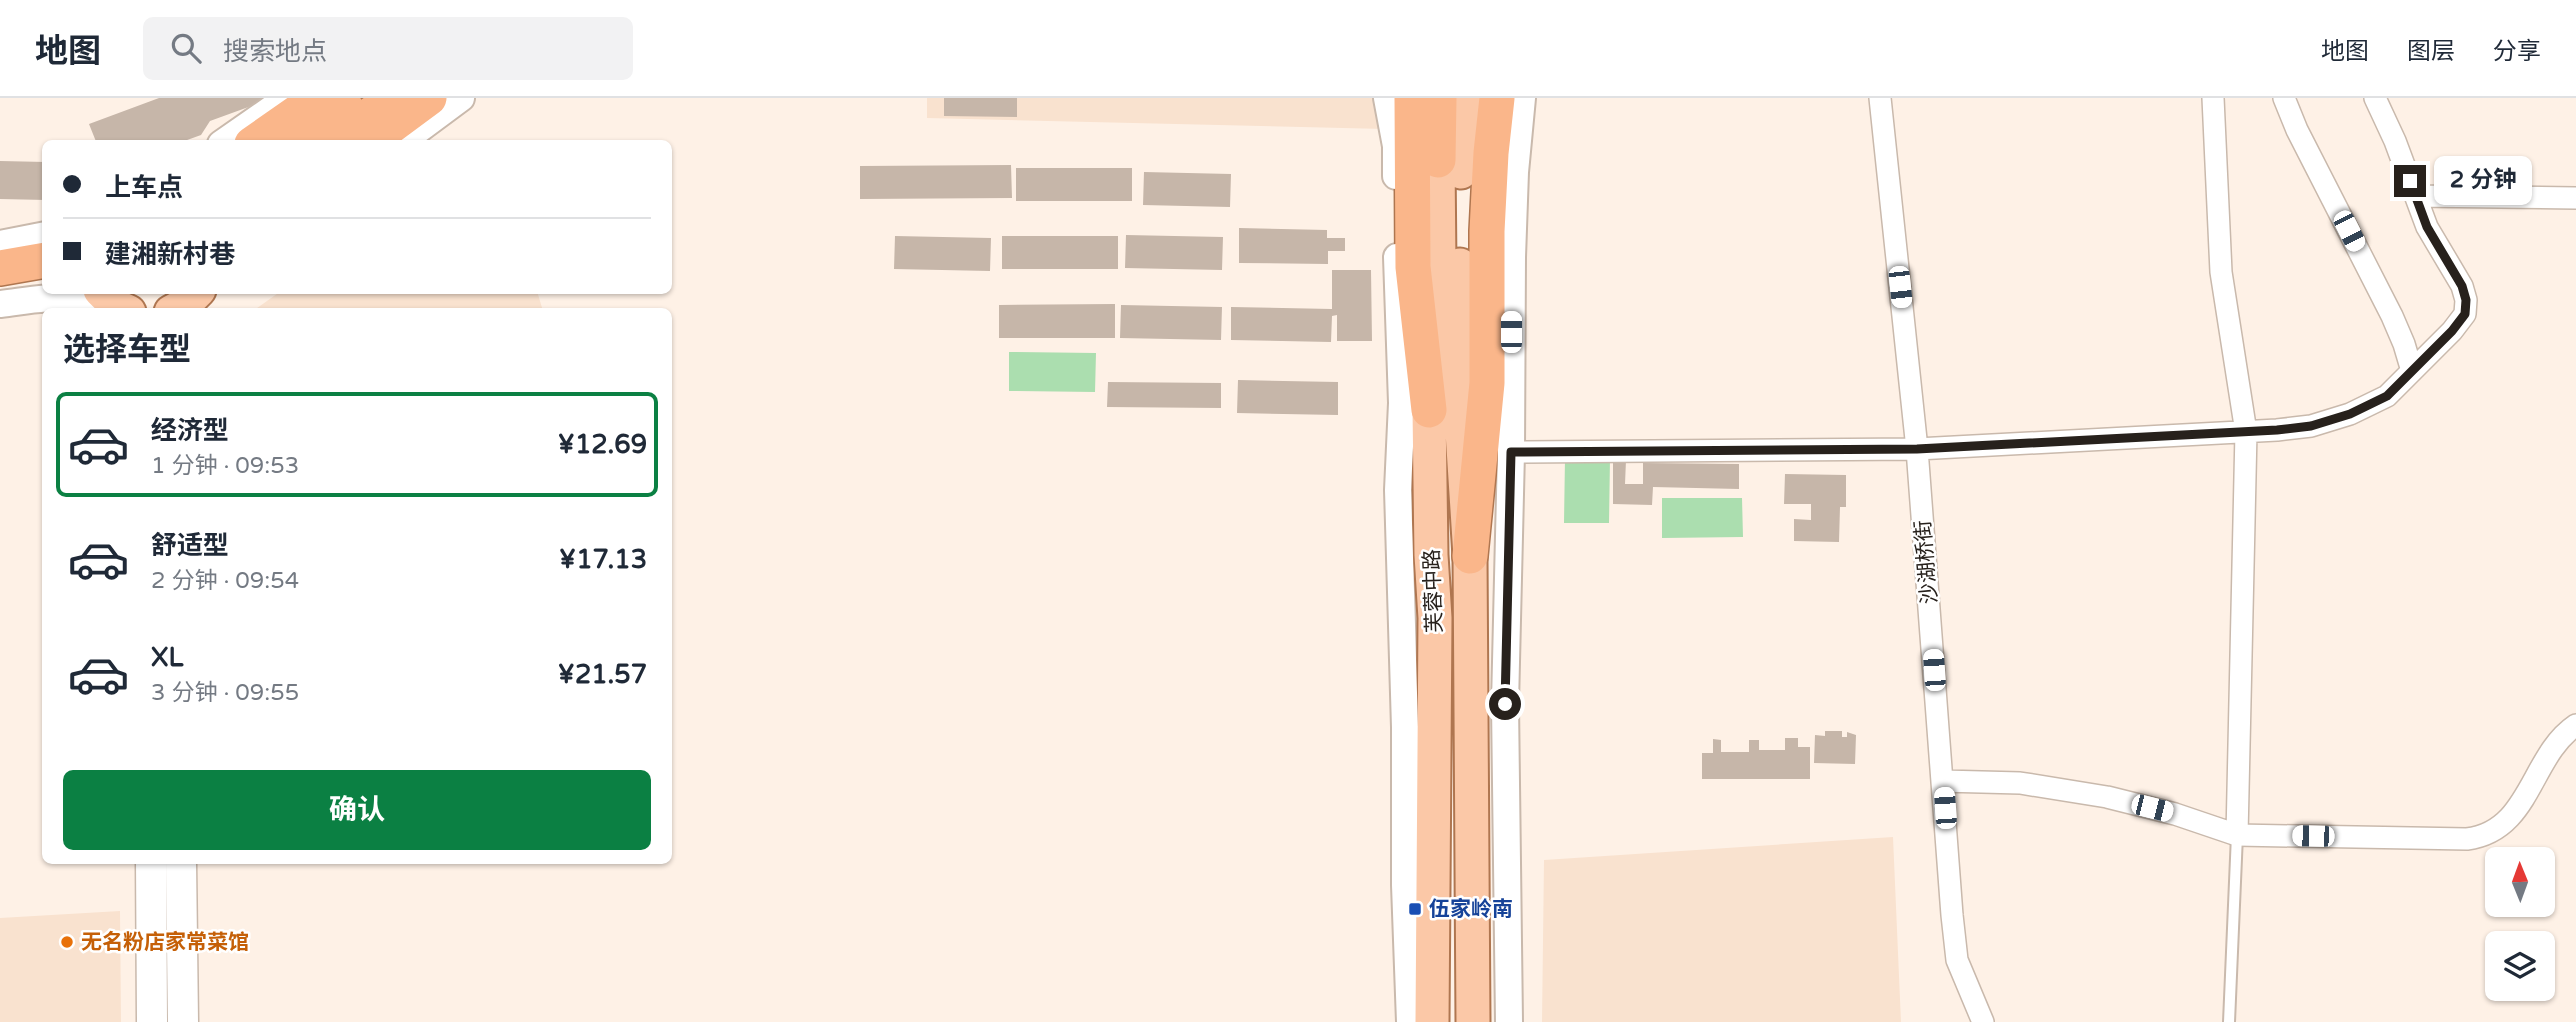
<!DOCTYPE html>
<html lang="zh">
<meta charset="utf-8">
<style>
:root{--surface:#fff;--page:#f2f2f3;--text:#1f2937;--muted:#747a83;--line:#e0e1e3;--accent:#0b8043}
body{margin:0;font-family:"Varela Round","Noto Sans SC",sans-serif;background:var(--page);color:var(--text);height:100vh;display:flex;flex-direction:column;font-size:26px;white-space:nowrap}
*{box-sizing:border-box;margin:0}
p{font-size:23px;color:var(--muted)}
.icon{flex:none;width:38px;height:38px;fill:none;stroke:currentColor;stroke-width:2;stroke-linecap:round;stroke-linejoin:round}
.map{position:relative;flex:1;overflow:hidden}
.side{position:absolute;left:42px;top:210px;width:630px;height:556px;display:flex;flex-direction:column;background:var(--surface);border-radius:10px;box-shadow:0 2px 5px #0004}
.side>*{flex:none}
.banner{position:absolute;left:42px;top:42px;width:630px;height:154px;border-radius:10px;box-shadow:0 2px 5px #0004;display:grid;align-content:center;height:154px;padding:0 21px;background:var(--surface)}
.needle{width:46px;rotate:359deg}
.tools{position:absolute;left:2485px;top:749px;display:grid;gap:14px}
.tools a{display:grid;place-items:center;width:70px;height:70px;border-radius:10px;background:var(--surface);box-shadow:0 2px 5px #0004;font-size:35px}
.end{position:absolute;width:32px;height:32px;margin:-16px;border:9px solid #27211c;background:#fff;box-shadow:0 0 0 4px #fff}
.from{border-radius:50%}
.bubble{position:absolute;height:49px;border-radius:10px;background:var(--surface);box-shadow:0 2px 5px #0004;font-size:23px;font-weight:700;line-height:49px;text-align:center}
.car{position:absolute;width:21px;height:42px;margin:-21px -10px;border-radius:9px;box-shadow:0 0 5px 2px #0007;background:linear-gradient(#fff 24%,#345 0 40%,#fff 0 76%,#345 0 86%,#fff 0)}
.banner b{display:flex;align-items:center;gap:24px;height:66px;font-size:26px}
.banner b+b{border-top:2px solid var(--line)}
.banner i{width:18px;height:18px;background:var(--text)}
ul{padding:0;list-style:none}
li{display:flex;align-items:center;gap:21px;height:105px;margin:0 14px 10px;padding:0 7px;border:4px solid transparent;border-radius:10px}
li div{flex:1}
li b{display:block;font-size:26px}
li em{font-style:normal;font-weight:700}
li.on{border-color:var(--accent)}
li>.icon{width:63px;height:63px;stroke-width:1.5}
h2{padding:0 21px;font-size:32px;line-height:84px}
.action{display:flex;gap:14px;margin-top:auto;padding:14px 21px}
.action a{flex:1;height:80px;border-radius:10px;background:var(--accent);color:#fff;font-size:28px;font-weight:700;line-height:80px;text-align:center}
header{display:flex;align-items:center;gap:42px;box-sizing:border-box;height:98px;padding:0 35px;background:var(--surface);border-bottom:2px solid var(--line)}
header strong{font-size:33px}
nav{display:flex;gap:38px;margin-inline-start:auto;font-size:24px}
.search{width:490px;height:63px;background:var(--page);display:flex;align-items:center;gap:18px;box-sizing:border-box;padding:0 24px;border-radius:10px;color:var(--muted);font-size:26px}
.map>svg:first-child{display:block}
</style>
<header>
<strong>地图</strong>
<div class="search"><svg class="icon" aria-label="search" viewBox="0 0 24 24"><circle cx="10" cy="10" r="6"/><path d="M15 15l6 6"/></svg>搜索地点</div>
<nav><a>地图</a><a>图层</a><a>分享</a></nav>
</header>
<div class="map">
<svg width="2576" height="924" viewBox="0 0 2576 924">
<rect width="100%" height="100%" fill="#fef1e6"/>
<path fill="#f9e2cf" d="M927 0H1380L1385 31 927 20Z
M281 193H537L543 213H253Z
M1893 739 1901 924H1542L1544 762Z
M120 813 121 924H0V820Z"/>
<path fill="#abdeaf" d="M1009 254 1096 255 1095 294 1009 293Z
M1565 360H1610L1609 425H1564Z
M1662 400H1742L1743 439 1662 440Z"/>
<path fill="#c6b6a9" d="M159 0H273L210 23 201 37 176 46H161L160 42 151 46H97L89 26Z
M944 0H1017V19L944 18Z
M0 63 46 64V102L0 101Z
M1011 67 1012 100 860 101V68Z
M1016 70H1132V103H1016Z
M1144 74 1231 76 1230 109 1143 107Z
M1239 130 1327 132V140H1345V153H1328V166L1239 165Z
M1126 137 1223 139 1222 172 1125 170Z
M895 138 991 140 990 173 894 171Z
M1002 138H1118V171H1002Z
M1332 172H1371L1372 243H1337V217L1332 218 1331 244 1231 242V209L1332 211Z
M1115 206V240H999V207Z
M1121 207 1222 209 1221 242 1120 240Z
M1238 282 1338 284V317L1237 315Z
M1108 284 1221 285V310L1107 309Z
M1613 362H1626L1625 386H1643V365L1739 366V391L1653 389 1652 407 1613 406Z
M1785 376 1846 377V409H1840L1839 444 1794 443V421L1811 422V406H1784Z
M1825 633H1842V639H1847V634L1856 637 1855 666 1814 665 1815 637 1825 638Z
M1785 640H1798V649H1810V681H1702V655H1713V641L1721 642V654H1749V642H1759V652H1785Z"/>
<g fill="none" stroke-linecap="round" stroke-linejoin="round">
<g stroke="#c9b9ac" stroke-width="14">
<path id="service" d="M2229 924 2237 737"/>
</g>
<g stroke="#c9b9ac" stroke-width="24">
<path id="minor" d="M1880 0 1917 351 1952 817 1957 862 1983 924
M2213 0 2221 174 2246 334 2237 737
M2284 0 2297 32 2392 218 2404 246 2412 273
M2416 98 2576 100
M1511 354 1917 351 2277 332 2311 328 2350 316 2387 298 2452 233 2465 216 2466 202 2462 188 2427 129 2395 43 2375 0
M1943 683 2020 685 2107 699 2175 716 2237 737 2467 741C2531 733 2530 658 2576 627"/>
</g>
<g stroke="#c9b9ac" stroke-width="30">
<path id="tertiary" d="M1387 0 1396 48V78
M221 46 287 0
M399 46 461 0
M0 146 46 137
M1397 159 1402 305 1398 392 1405 629V787L1410 924
M0 206C42 201 75 193 116 208
M1509 924 1505 606 1511 354 1512 159 1515 74 1522 0"/>
</g>
<g stroke="#c9b9ac" stroke-width="33">
<path id="secondary" d="M151 763 152 924
M181 763 183 924"/>
</g>
<g stroke="#af7650" stroke-width="37">
<path id="primary" d="M1461 74 1468 0
M1460 167 1459 287 1470 458 1473 924
M100 192 116 208 129 214
M171 214 184 207 199 192
M1432 924 1435 520 1431 457 1429 312 1439 168 1438 62 1442 34"/>
</g>
<g stroke="#af7650" stroke-width="38">
<path id="trunk" d="M1412 0 1413 169 1429 312
M379 37 429 0
M252 46 318 0
M299 46 346 10
M331 46 393 0
M1438 62 1439 0
M0 170 46 162
M1470 458 1487 285V133L1491 55 1497 0"/>
</g>
<use href="#service" stroke="#fff" stroke-width="10"/>
<use href="#minor" stroke="#fff" stroke-width="21"/>
<use href="#tertiary" stroke="#fff" stroke-width="26"/>
<use href="#secondary" stroke="#fff" stroke-width="30"/>
<use href="#primary" stroke="#fbc8a7" stroke-width="33"/>
<use href="#trunk" stroke="#fab68a" stroke-width="35"/>
</g>
<g fill="none" stroke-linecap="round" stroke-linejoin="round">
<path stroke="#27211c" stroke-width="9" d="M1505 606 1511 354 1917 351 2277 332 2311 328 2350 316 2387 298 2452 233 2465 216 2466 202 2462 188 2427 129 2410 83"/>
</g>
<rect fill="#1a4fb4" stroke="#fff" stroke-width="2.5" x="1408" y="804" width="14" height="14" rx="3.5"/>
<circle fill="#e8710a" stroke="#fff" stroke-width="2.5" cx="67" cy="844" r="7"/>
<g text-anchor="middle" stroke-width="5" stroke-linejoin="round" paint-order="stroke">
<g font-size="21" fill="#27211c" stroke="#fff">
<text transform="translate(1926 464) rotate(-95)" y="7">沙湖桥街</text>
<text transform="translate(1433 493) rotate(-92)" y="7">芙蓉中路</text>
</g>
<g font-size="21" font-weight="bold" fill="#164399" stroke="#fff" text-anchor="start">
<text x="1429" y="818">伍家岭南</text>
</g>
<g font-size="21" font-weight="bold" fill="#c56008" stroke="#fff" text-anchor="start">
<text x="81" y="851">无名粉店家常菜馆</text>
</g>
</g>
</svg>
<div class="tools">
<a><svg class="needle" viewBox="-14 -14 28 28"><path d="M0-13l5 13h-10z" fill="#e53935"/><path d="M0 13l5-13h-10z" fill="#747a83"/></svg></a>
<a><svg class="icon" aria-label="layers" viewBox="0 0 24 24"><path d="M12 4l9 5-9 5-9-5zM3 14l9 5 9-5"/></svg></a>
</div>
<i class="end from" style="left:1505px;top:606px"></i>
<i class="end" style="left:2410px;top:83px"></i>
<div class="bubble" style="left:2434px;top:58px;width:98px">2 分钟</div>
<i class="car" style="left:2349px;top:133px;rotate:153deg"></i>
<i class="car" style="left:1900px;top:189px;rotate:174deg"></i>
<i class="car" style="left:1511px;top:234px;rotate:0deg"></i>
<i class="car" style="left:1934px;top:572px;rotate:356deg"></i>
<i class="car" style="left:1945px;top:710px;rotate:356deg"></i>
<i class="car" style="left:2152px;top:710px;rotate:104deg"></i>
<i class="car" style="left:2313px;top:738px;rotate:271deg"></i>
<div class="banner">
<b><i class="from"></i>上车点</b>
<b><i></i>建湘新村巷</b>
</div>
<section class="side">
<h2>选择车型</h2>
<ul>
<li class="on"><svg class="icon" aria-label="car" viewBox="0 0 24 24"><path d="M5 17H2v-5l4-1 3-4h7l3 4 3 1v5h-3M9 17h6M6 11h13"/><circle cx="7" cy="17" r="2"/><circle cx="17" cy="17" r="2"/></svg><div><b>经济型</b><p>1 分钟 · 09:53</p></div><em>¥12.69</em></li>
<li><svg class="icon" aria-label="car" viewBox="0 0 24 24"><path d="M5 17H2v-5l4-1 3-4h7l3 4 3 1v5h-3M9 17h6M6 11h13"/><circle cx="7" cy="17" r="2"/><circle cx="17" cy="17" r="2"/></svg><div><b>舒适型</b><p>2 分钟 · 09:54</p></div><em>¥17.13</em></li>
<li><svg class="icon" aria-label="car" viewBox="0 0 24 24"><path d="M5 17H2v-5l4-1 3-4h7l3 4 3 1v5h-3M9 17h6M6 11h13"/><circle cx="7" cy="17" r="2"/><circle cx="17" cy="17" r="2"/></svg><div><b>XL</b><p>3 分钟 · 09:55</p></div><em>¥21.57</em></li>
</ul>
<div class="action"><a>确认</a></div>
</section>
</div>
